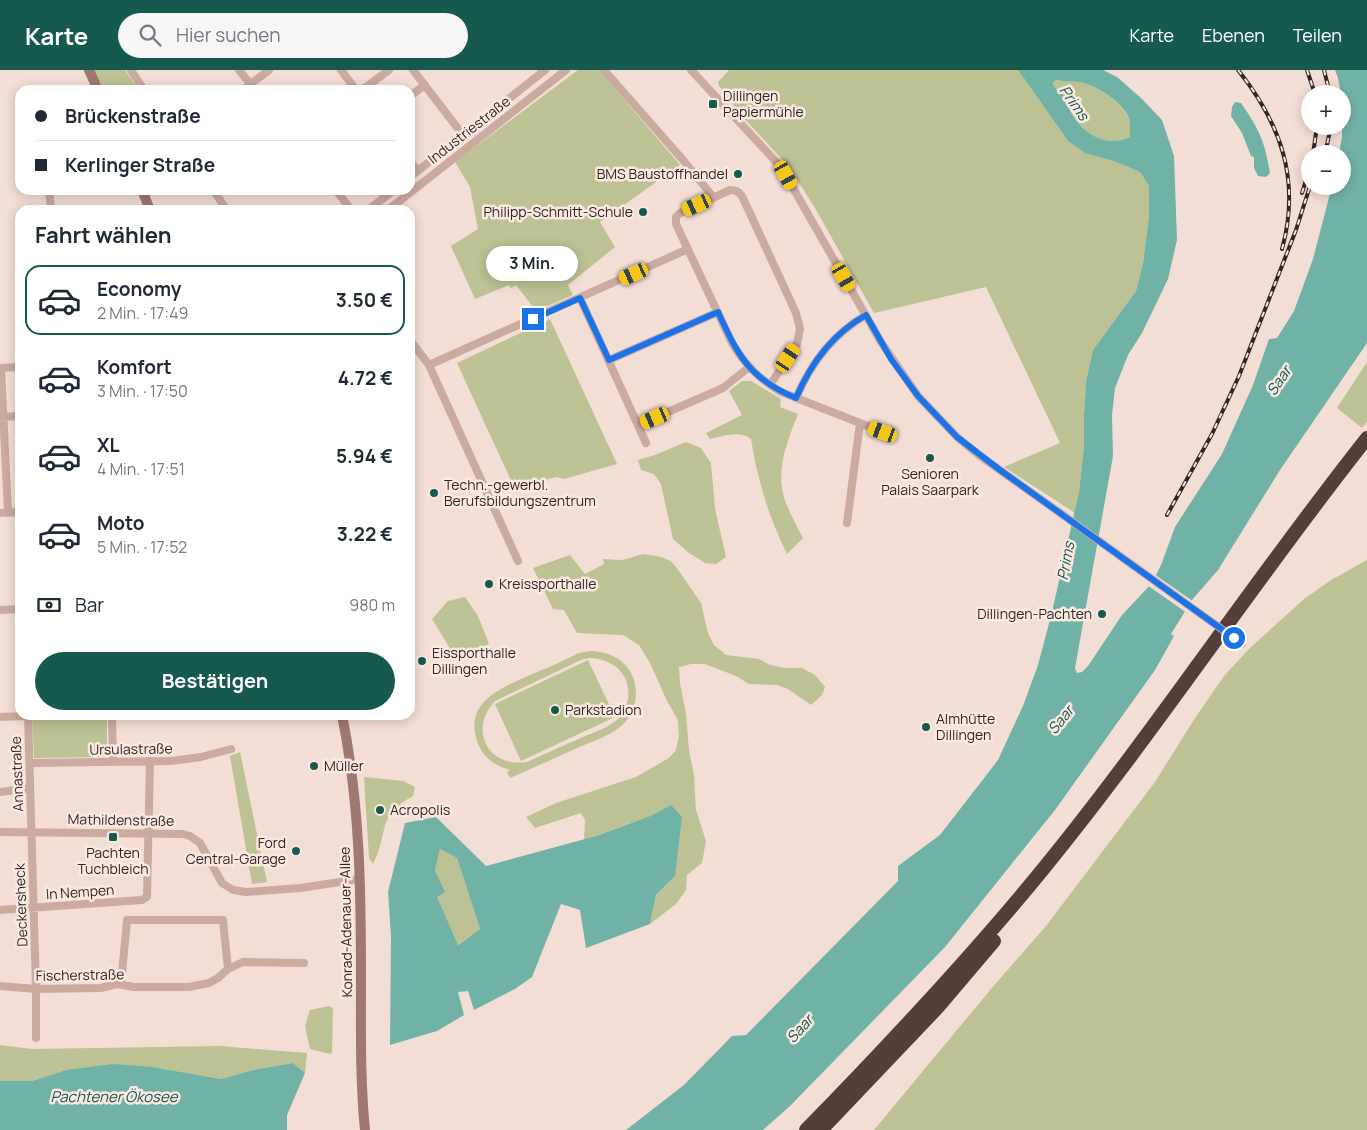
<!DOCTYPE html>
<html lang="de">
<meta charset="utf-8">
<style>
:root{--surface:#fff;--page:#f6f6f7;--text:#1f2937;--muted:#747a83;--line:#e0e1e3;--accent:#16594f}
body{margin:0;font-family:Manrope,sans-serif;background:var(--page);color:var(--text);height:100vh;display:flex;flex-direction:column;font-size:19px;white-space:nowrap}
*{box-sizing:border-box;margin:0}
p{font-size:16px;color:var(--muted)}
.icon{flex:none;width:28px;height:28px;fill:none;stroke:currentColor;stroke-width:2;stroke-linecap:round;stroke-linejoin:round}
.map{position:relative;flex:1;overflow:hidden}
.details{position:absolute;left:15px;top:135px;width:400px;height:515px;display:flex;flex-direction:column;background:var(--surface);border-radius:15px;box-shadow:0 2px 12px #0003}
.details>*{flex:none}
.top-card{position:absolute;left:15px;top:15px;width:400px;height:110px;border-radius:15px;box-shadow:0 2px 12px #0003;display:grid;align-content:center;height:110px;padding:0 20px;background:var(--surface)}
.tools{position:absolute;left:1301px;top:15px;display:grid;gap:10px}
.tools a{display:grid;place-items:center;width:50px;height:50px;border-radius:50%;background:var(--surface);box-shadow:0 2px 12px #0003;font-size:25px}
.end{position:absolute;width:22px;height:22px;margin:-11px;border:6px solid #1a73e8;background:#fff;box-shadow:0 0 0 2px #fff}
.from{border-radius:50%}
.bubble{position:absolute;height:35px;border-radius:18px;background:var(--surface);box-shadow:0 2px 12px #0003;font-size:16px;font-weight:700;line-height:35px;text-align:center}
.car{position:absolute;width:15px;height:30px;margin:-15px -8px;border-radius:6px;box-shadow:0 0 4px 1px #0007;background:linear-gradient(#f5c518 24%,#345 0 40%,#f5c518 0 76%,#345 0 86%,#f5c518 0)}
.top-card b{display:flex;align-items:center;gap:18px;height:48px;font-size:19px}
.top-card b+b{border-top:1px solid var(--line)}
.top-card i{width:12px;height:12px;background:var(--text)}
ul{padding:0;list-style:none}
li{display:flex;align-items:center;gap:15px;height:70px;margin:0 10px 8px;padding:0 10px;border:2px solid transparent;border-radius:15px}
li div{flex:1}
li b{display:block;font-size:19px}
li em{font-style:normal;font-weight:700}
li.selected{border-color:var(--accent)}
li>.icon{width:45px;height:45px;stroke-width:1.5}
h2{padding:0 20px;font-size:22px;line-height:60px}
.pay{display:flex;align-items:center;gap:12px;height:55px;padding:0 20px;font-size:19px}
.pay p{margin-inline-start:auto}
.primary-button{display:flex;gap:10px;margin-top:auto;padding:10px 20px}
.primary-button a{flex:1;height:58px;border-radius:30px;background:var(--accent);color:#fff;font-size:20px;font-weight:700;line-height:58px;text-align:center}
header{display:flex;align-items:center;gap:30px;box-sizing:border-box;height:70px;padding:0 25px;background:var(--accent);color:#fff}
header strong{font-size:24px}
nav{display:flex;gap:28px;margin-inline-start:auto;font-size:18px}
.search{width:350px;height:45px;background:var(--page);display:flex;align-items:center;gap:12px;box-sizing:border-box;padding:0 18px;border-radius:28px;color:var(--muted);font-size:19px}
.map>svg:first-child{display:block}
</style>
<header>
<strong>Karte</strong>
<div class="search"><svg class="icon" aria-label="search" viewBox="0 0 24 24"><circle cx="10" cy="10" r="6"/><path d="M15 15l6 6"/></svg>Hier suchen</div>
<nav><a>Karte</a><a>Ebenen</a><a>Teilen</a></nav>
</header>
<div class="map">
<svg width="1367" height="1060" viewBox="0 0 1367 1060">
<rect width="100%" height="100%" fill="#f3ded5"/>
<path fill="#bdc294" fill-rule="evenodd" d="M94 0H125L139 20H104Z
M578 0H599L680 95 600 152 615 177 568 215 573 225 536 241 516 215 511 218 509 215 475 229 451 176 478 159 470 117 455 92Z
M729 0H1018L1068 71 1140 102 1149 116V145L1143 193 1136 221 1093 280 1086 311 1084 345V376L1079 422 1075 443 1004 397 1060 373 986 217 874 243 815 138 789 97 741 45 719 16 718 12Z
M1057 10C1066 13 1075 10 1084 13 1099 17 1126 35 1130 52 1130 57 1130 62 1130 67 1104 79 1079 61 1069 38 1067 35 1067 30 1065 27 1061 21 1054 21 1053 12Z
M550 249 617 394 564 409 557 407 514 417 457 293Z
M1367 292V352L1362 358 1337 338Z
M742 311H751L781 329 780 337 798 344C787 372 774 403 786 433 791 445 797 457 803 468L787 484C769 448 757 408 751 369 740 360 723 366 710 369L706 363 742 345 729 321Z
M686 372 701 378 711 393 715 439 726 487 716 494 705 493 689 483 673 469 661 414 654 404 641 400 638 390 655 385Z
M645 484 661 487 671 491 679 501 701 533 708 563 714 575 726 585 759 589 770 595 784 598H802L815 605 825 617 822 625 811 635 788 619 777 615 749 614 736 606 705 594H691L679 597 680 613 686 644 689 681 694 705 696 740 706 771 702 793 687 805 686 820 676 834 650 854 656 825 675 806 671 735 650 746 584 770 585 750 581 743 535 758 526 747 556 733 636 707 669 688 676 680 679 666 678 650 667 631 650 593 639 575 623 565 577 563 564 540 553 539 533 498 570 485 585 504 604 494 603 489C609 489 615 490 620 490 627 490 637 485 645 484Z
M1367 490V1060H874L991 919 1046 856 1155 712 1195 648 1224 606 1250 578 1304 529 1331 510Z
M465 527 478 546 489 574 459 593 432 549 448 531Z
M589 581C606 581 622 587 631 603 639 618 637 637 627 650 615 665 593 671 577 678 555 688 533 698 510 708L507 702 510 700C495 696 482 687 477 671 464 631 502 618 530 605 547 598 563 591 579 583ZM590 588C604 589 618 594 625 608 631 620 629 636 620 647 610 657 595 662 583 667 564 675 545 684 527 692 488 698 468 659 495 631L581 590Z
M588 590 615 647 521 691 495 634Z
M32 645H107V687L34 688Z
M240 682 267 812 252 814 230 686Z
M364 707 403 711 415 717 413 726C375 747 390 761 373 794L369 788Z
M440 779 457 788 480 859 457 875 437 827 435 801Z
M329 936 333 938 332 983 330 984 310 979 305 956 310 940Z
M0 975 32 979 220 976 307 983 305 1003 293 993 253 1000 221 1009 153 997 66 1000 32 1011H0Z"/>
<path fill="#71b2a6" fill-rule="evenodd" d="M1018 0H1103L1117 7 1141 28 1162 50 1174 86 1177 170 1168 209 1142 263 1128 285 1115 318 1112 345 1113 386 1075 598 1077 603 1082 602 1088 596 1122 545 1152 513 1161 495 1175 457 1222 384 1253 315 1269 269 1277 268 1294 241 1313 189 1332 116H1342V84H1339L1342 66V24H1341L1338 8 1335 0H1367V273L1280 400 1218 500 1192 530 1171 564 1174 566 1155 600 1055 740 945 877 790 1036 763 1060H626L684 1015 732 966 746 965 898 811V796L940 765 998 690 1023 636 1038 595 1052 542 1079 422 1084 376V345L1086 311 1093 280 1136 221 1143 193 1149 145V116L1140 102 1114 91 1085 83 1068 71ZM1057 10C1066 13 1075 10 1084 13 1099 17 1127 35 1130 52 1130 57 1130 62 1130 67 1104 79 1079 61 1069 38 1067 35 1067 30 1065 27 1061 21 1054 21 1053 12Z
M1235 32 1241 33C1259 59 1265 72 1270 103L1266 107 1258 106 1254 98V87L1251 86 1242 63 1231 46 1232 37Z
M671 735 682 747 675 806 656 825 650 854 586 878 580 840 561 834 532 907 515 919 474 940 468 921 458 922 464 945 437 961 390 975 391 866 388 822 405 753 436 747 486 796 596 766 650 746ZM440 779 457 788 480 859 458 875 437 827 445 822 435 801Z
M293 993 305 1003 287 1045V1060H0V1011H32L66 1000 113 994 153 997 221 1009 253 1000Z"/>
<path fill="#f3ded5" d="M1154 504 1194 532 1187 543 1147 515Z"/>
<g fill="none" stroke-linecap="round" stroke-linejoin="round">
<path stroke="#cbaaa0" stroke-width="8" d="M131 0 144 20
M239 0 255 20
M341 0 356 20
M413 0 463 65
M604 0 683 90 714 128
M691 0 781 97 881 272 918 326 957 367 980 386 1063 445
M243 20 269 0
M362 20 389 0
M410 26 425 15
M410 91 418 101
M410 107 545 0
M49 120 51 140
M213 120 227 140
M336 120 351 140
M368 140 394 120
M388 140 566 0
M580 228 646 373
M410 270 429 295 518 491
M609 290 718 242
M429 295 688 179
M0 298 20 297
M1 298 8 443
M770 315 797 274 800 259 796 243 742 126C738 121 736 120 730 120L680 143 676 147V154L732 273C744 294 759 309 781 322L883 362
M796 328C811 293 833 264 866 245
M0 347 20 346
M638 355 723 318 748 298
M19 442 20 461
M0 443 20 442
M847 453 860 353
M0 540 20 539
M1234 568 1242 574
M28 645 36 919V968
M112 645 113 692
M0 647 28 646
M30 693 171 691 201 687 231 679
M0 722 30 718
M0 762 183 764 190 766 200 773 222 813 233 820 246 822 300 818 360 809
M0 840 142 830 147 827 150 691
M121 914 127 850H223L228 899
M0 916 36 919 101 918 117 914 134 917H189L209 913 218 908 228 899 243 892 304 893"/>
<path stroke="#9f7871" stroke-width="10" d="M89 0 98 20
M142 120 150 140
M342 645C360 734 361 819 361 909 361 959 360 1010 365 1060"/>
<path stroke="#563d3a" stroke-width="14" d="M806 1060C888 976 969 890 1044 798 1157 659 1256 508 1367 368
M821 1060 938 937 994 871"/>
<g stroke="#342524" stroke-width="4">
<path id="rail" d="M1238 0C1281 54 1301 110 1282 179
M1307 0 1315 24
M1324 0 1330 24
M1313 84 1317 56
M1325 84 1331 56
M1302 123 1310 97
M1167 445 1212 364 1239 306 1296 160 1310 116"/>
</g>
<use href="#rail" stroke="#fae9e1" stroke-width="2" stroke-dasharray="5.5" stroke-linecap="butt"/>
<path stroke="#cbaaa0" stroke-width="8" d="M1063 445 1234 568"/>
</g>
<g fill="none" stroke-linecap="round" stroke-linejoin="round">
<path stroke="#1a73e8" stroke-width="6" d="M533 249 580 228 609 290 718 242C738 285 749 309 796 328 811 293 832 264 866 245L891 289 918 326 957 367 1000 400 1234 568"/>
</g>
<g fill="#16594f" stroke="#fae9e1" stroke-width="2">
<rect x="708" y="29" width="10" height="10" rx="2.5"/>
<circle cx="738" cy="104" r="5"/>
<circle cx="643" cy="142" r="5"/>
<circle cx="930" cy="388" r="5"/>
<circle cx="434" cy="423" r="5"/>
<circle cx="489" cy="514" r="5"/>
<circle cx="1102" cy="544" r="5"/>
<circle cx="422" cy="591" r="5"/>
<circle cx="555" cy="640" r="5"/>
<circle cx="926" cy="657" r="5"/>
<circle cx="314" cy="696" r="5"/>
<circle cx="380" cy="740" r="5"/>
<rect x="108" y="762" width="10" height="10" rx="2.5"/>
<circle cx="296" cy="781" r="5"/>
</g>
<g text-anchor="middle" stroke-width="5" stroke-linejoin="round" paint-order="stroke">
<g font-size="14" fill="#342524" stroke="#fae9e1" text-anchor="start">
<text x="723" y="31">Dillingen<tspan x="723" dy="16">Papiermühle</tspan></text>
<text x="728" y="109" text-anchor="end">BMS Baustoffhandel</text>
<text x="633" y="147" text-anchor="end">Philipp-Schmitt-Schule</text>
<text x="930" y="409" text-anchor="middle">Senioren<tspan x="930" dy="16">Palais Saarpark</tspan></text>
<text x="444" y="420">Techn.-gewerbl.<tspan x="444" dy="16">Berufsbildungszentrum</tspan></text>
<text x="499" y="519">Kreissporthalle</text>
<text x="1092" y="549" text-anchor="end">Dillingen-Pachten</text>
<text x="432" y="588">Eissporthalle<tspan x="432" dy="16">Dillingen</tspan></text>
<text x="565" y="645">Parkstadion</text>
<text x="936" y="654">Almhütte<tspan x="936" dy="16">Dillingen</tspan></text>
<text x="324" y="701">Müller</text>
<text x="390" y="745">Acropolis</text>
<text x="286" y="778" text-anchor="end">Ford<tspan x="286" dy="16">Central-Garage</tspan></text>
<text x="113" y="788" text-anchor="middle">Pachten<tspan x="113" dy="16">Tuchbleich</tspan></text>
</g>
<g font-size="14" fill="#342524" stroke="#fae9e1">
<text transform="translate(469 60) rotate(-38)" y="5">Industriestraße</text>
<text transform="translate(131 679) rotate(-1)" y="5">Ursulastraße</text>
<text transform="translate(17 704) rotate(-92)" y="5">Annastraße</text>
<text transform="translate(121 750) rotate(1)" y="5">Mathildenstraße</text>
<text transform="translate(80 822) rotate(-4)" y="5">In Nempen</text>
<text transform="translate(21 835) rotate(-92)" y="5">Deckersheck</text>
<text transform="translate(346 852) rotate(-91)" y="5">Konrad-Adenauer-Allee</text>
<text transform="translate(80 905) rotate(-1)" y="5">Fischerstraße</text>
</g>
<g font-size="15" font-style="italic" fill="#16594f" stroke="#fae9e1">
<text transform="translate(1074 33) rotate(55)" y="5">Prims</text>
<text transform="translate(1279 311) rotate(-56)" y="5">Saar</text>
<text transform="translate(1066 491) rotate(-80)" y="5">Prims</text>
<text transform="translate(1061 650) rotate(-51)" y="5">Saar</text>
<text transform="translate(800 959) rotate(-48)" y="5">Saar</text>
<text x="114" y="1032">Pachtener Ökosee</text>
</g>
</g>
</svg>
<div class="tools">
<a>+</a>
<a>−</a>
</div>
<i class="end from" style="left:1234px;top:568px"></i>
<i class="end" style="left:533px;top:249px"></i>
<div class="bubble" style="left:486px;top:176px;width:92px">3 Min.</div>
<i class="car" style="left:786px;top:105px;rotate:151deg"></i>
<i class="car" style="left:697px;top:135px;rotate:246deg"></i>
<i class="car" style="left:634px;top:204px;rotate:246deg"></i>
<i class="car" style="left:844px;top:207px;rotate:150deg"></i>
<i class="car" style="left:788px;top:288px;rotate:33deg"></i>
<i class="car" style="left:655px;top:348px;rotate:247deg"></i>
<i class="car" style="left:883px;top:362px;rotate:290deg"></i>
<div class="top-card">
<b><i class="from"></i>Brückenstraße</b>
<b><i></i>Kerlinger Straße</b>
</div>
<section class="details">
<h2>Fahrt wählen</h2>
<ul>
<li class="selected"><svg class="icon" aria-label="car" viewBox="0 0 24 24"><path d="M5 17H2v-5l4-1 3-4h7l3 4 3 1v5h-3M9 17h6M6 11h13"/><circle cx="7" cy="17" r="2"/><circle cx="17" cy="17" r="2"/></svg><div><b>Economy</b><p>2 Min. · 17:49</p></div><em>3.50 €</em></li>
<li><svg class="icon" aria-label="car" viewBox="0 0 24 24"><path d="M5 17H2v-5l4-1 3-4h7l3 4 3 1v5h-3M9 17h6M6 11h13"/><circle cx="7" cy="17" r="2"/><circle cx="17" cy="17" r="2"/></svg><div><b>Komfort</b><p>3 Min. · 17:50</p></div><em>4.72 €</em></li>
<li><svg class="icon" aria-label="car" viewBox="0 0 24 24"><path d="M5 17H2v-5l4-1 3-4h7l3 4 3 1v5h-3M9 17h6M6 11h13"/><circle cx="7" cy="17" r="2"/><circle cx="17" cy="17" r="2"/></svg><div><b>XL</b><p>4 Min. · 17:51</p></div><em>5.94 €</em></li>
<li><svg class="icon" aria-label="car" viewBox="0 0 24 24"><path d="M5 17H2v-5l4-1 3-4h7l3 4 3 1v5h-3M9 17h6M6 11h13"/><circle cx="7" cy="17" r="2"/><circle cx="17" cy="17" r="2"/></svg><div><b>Moto</b><p>5 Min. · 17:52</p></div><em>3.22 €</em></li>
</ul>
<div class="pay"><svg class="icon" aria-label="cash" viewBox="0 0 24 24"><path d="M3 7h18v10H3z"/><circle cx="12" cy="12" r="2"/></svg>Bar<p>980 m</p></div>
<div class="primary-button"><a>Bestätigen</a></div>
</section>
</div>
